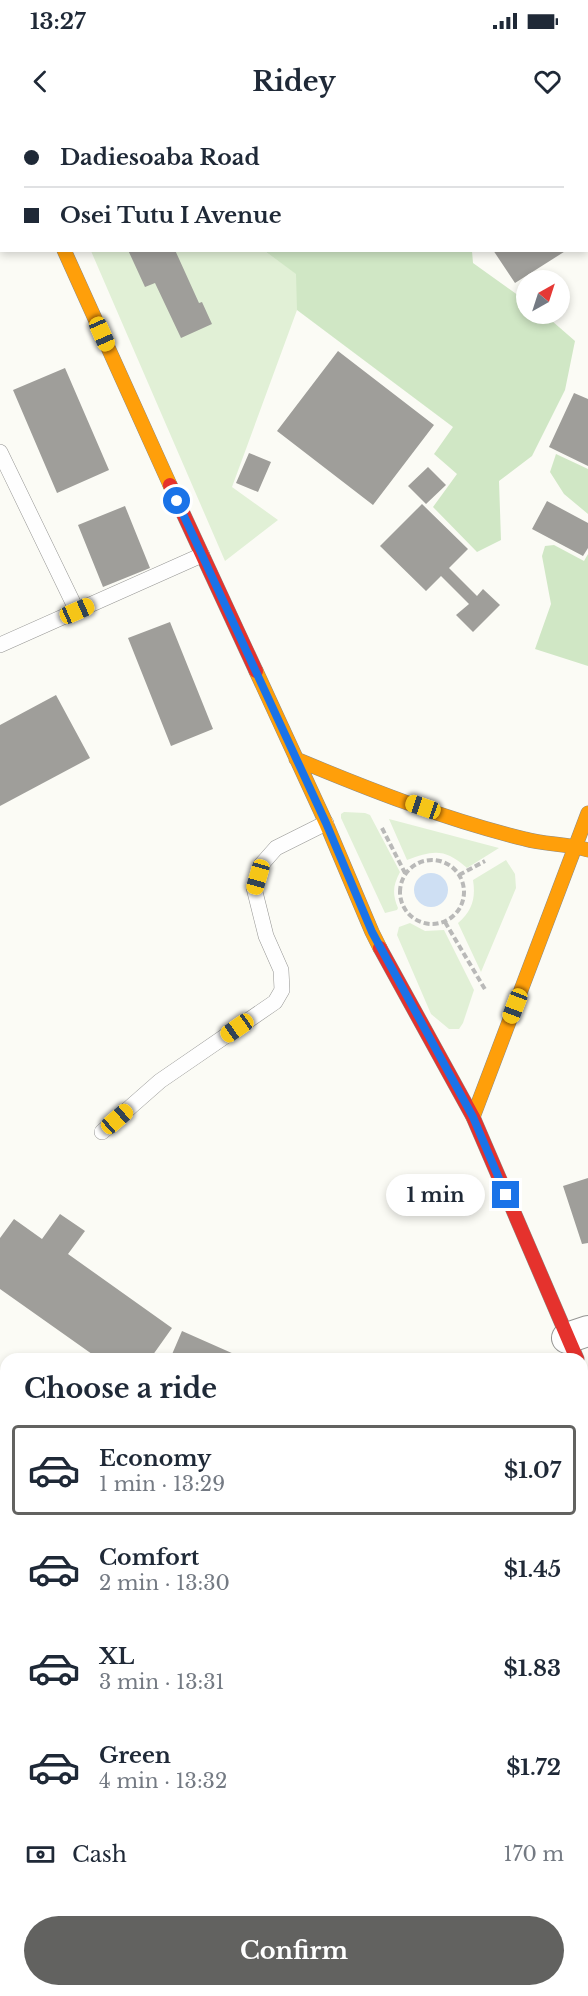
<!DOCTYPE html>
<meta charset="utf-8">
<style>
:root{--surface:#fff;--page:#f6f6f7;--text:#1f2937;--muted:#747a83;--line:#e0e1e3;--accent:#626260}
body{margin:0;font-family:"Libre Baskerville",serif;background:var(--page);color:var(--text);height:100vh;display:flex;flex-direction:column;font-size:22px;white-space:nowrap}
*{box-sizing:border-box;margin:0}
p{font-size:20px;color:var(--muted)}
.icon{flex:none;width:33px;height:33px;fill:none;stroke:currentColor;stroke-width:2;stroke-linecap:round;stroke-linejoin:round}
.map{position:relative;flex:1;overflow:hidden}
.panel{position:absolute;left:0px;top:1233px;width:588px;height:644px;display:flex;flex-direction:column;background:var(--surface);border-radius:18px 18px 0 0;box-shadow:0 3px 9px #0003}
.panel>*{flex:none}
.banner{position:absolute;left:0px;top:0px;width:588px;height:132px;box-shadow:0 3px 9px #0003;display:grid;align-content:center;height:132px;padding:0 24px;background:var(--surface)}
.needle{width:39px;rotate:39deg}
.buttons{position:absolute;left:516px;top:150px;display:grid;gap:12px}
.buttons a{display:grid;place-items:center;width:54px;height:54px;border-radius:50%;background:var(--surface);box-shadow:0 3px 9px #0003;font-size:30px}
.end{position:absolute;width:27px;height:27px;margin:-14px;border:8px solid #1a73e8;background:#fff;box-shadow:0 0 0 3px #fff}
.from{border-radius:50%}
.bubble{position:absolute;height:42px;border-radius:21px;background:var(--surface);box-shadow:0 3px 9px #0003;font-size:20px;font-weight:800;line-height:42px;text-align:center}
.car{position:absolute;width:18px;height:36px;margin:-18px -9px;border-radius:8px;box-shadow:0 0 4px 2px #0007;background:linear-gradient(#f5c518 24%,#345 0 40%,#f5c518 0 76%,#345 0 86%,#f5c518 0)}
.banner b{display:flex;align-items:center;gap:21px;height:57px;font-size:22px}
.banner b+b{border-top:2px solid var(--line)}
.banner i{width:15px;height:15px;background:var(--text)}
ul{padding:0;list-style:none}
li{display:flex;align-items:center;gap:18px;height:90px;margin:0 12px 9px;padding:0 12px;border:3px solid transparent;border-radius:6px}
li div{flex:1}
li b{display:block;font-size:22px}
li em{font-style:normal;font-weight:800}
li.current{border-color:var(--accent)}
li>.icon{width:54px;height:54px;stroke-width:1.5}
h2{padding:0 24px;font-size:27px;line-height:72px}
.pay{display:flex;align-items:center;gap:15px;height:66px;padding:0 24px;font-size:22px}
.pay p{margin-inline-start:auto}
.button{display:flex;gap:12px;margin-top:auto;padding:12px 24px}
.button a{flex:1;height:69px;border-radius:36px;background:var(--accent);color:#fff;font-size:24px;font-weight:800;line-height:69px;text-align:center}
.status{display:flex;justify-content:space-between;align-items:center;height:42px;padding:0 30px;background:var(--surface);direction:ltr}
.status svg{height:16px;fill:currentColor}
header{display:flex;justify-content:space-between;align-items:center;height:78px;padding:0 24px;background:var(--surface);font-size:27px;font-weight:800}
.map>svg:first-child{display:block}
</style>
<div class="status"><b>13:27</b><svg viewBox="0 0 49 12"><path d="M0 12V9h3v3zM5 12V6h3v6zM10 12V3h3v9zM15 12V0h3v12zM26 1h20v11H26zM47 4h2v5h-2z"/></svg></div>
<header><svg class="icon" aria-label="back" viewBox="0 0 24 24"><path d="M15 5l-7 7 7 7"/></svg>Ridey<svg class="icon" aria-label="heart" viewBox="0 0 24 24"><path d="M12 20l-8-8c-3-5 5-10 8-4 3-6 11-1 8 4z"/></svg></header>
<div class="map">
<svg width="588" height="1876" viewBox="0 0 588 1876">
<rect width="100%" height="100%" fill="#fbfbf5"/>
<path fill="#e1f0d6" d="M208 130 266 132 297 154V190L232 367 278 400 225 441 91 131Z
M344 692 365 693 370 695 400 752C393 765 392 774 398 788L397 790 385 793 341 698V694Z
M389 699 499 728 467 748C445 728 433 730 407 740Z
M506 740 515 754 516 768 481 852 458 803C472 791 476 778 473 760Z
M410 803 425 811 444 810 474 870 463 903 459 909H449L431 894 397 815 399 807Z"/>
<path fill="#d0e7c5" d="M292 0H588V82L586 80V2H292Z
M208 131H472L473 143 526 181V194H544L575 221 565 270 532 336 499 361 501 420 477 432 433 387 457 354 434 334 453 307 297 190 296 154 266 132Z
M556 334 588 349V394L564 374 550 352Z
M554 425 584 441 588 434V546L535 529 551 484 542 436 545 426Z"/>
<path fill="#cedff3" d="M414 770a17 17 0 1 1 34 0a17 17 0 1 1-34 0Z"/>
<path fill="#9f9e9a" d="M128 130H175L199 183 202 182 212 204 181 218 155 163 145 167Z
M493 130H567L515 163Z
M338 231 434 305 373 385 277 311Z
M65 248 109 350 57 373 13 270Z
M574 273 588 279V346L549 327Z
M249 333 271 342 258 372 236 363Z
M428 347 446 365 426 384 408 366Z
M547 381 588 403V428L583 436 532 409Z
M422 384 468 429 449 448 477 476 483 469 500 485 473 512 456 495 469 484 441 456 426 471 380 426Z
M125 386 150 448 103 467 78 405Z
M170 502 213 609 171 626 128 518Z
M56 575 90 638 0 686V605Z
M588 1058V1123L582 1124 563 1066Z
M60 1094 85 1111 68 1134 172 1208 150 1239H99L0 1169V1118L14 1099 42 1119Z
M182 1211 234 1234 232 1239H170Z
M6 1501V1542L0 1545V1504Z
M6 1550V1591L0 1595V1554Z
M6 1602V1643L0 1647V1605Z
M6 1652V1694L0 1698V1656Z
M588 1686V1717L582 1712V1693Z
M6 1703V1745L0 1748V1706Z
M582 1717 588 1722V1761L582 1756Z
M582 1764 588 1769V1807L582 1802Z
M0 1783 6 1794V1857L0 1861Z
M582 1815 588 1820V1857L582 1851Z
M6 1864V1870H49L39 1876H0V1867Z
M58 1870H62L65 1876H48Z
M123 1870H181L172 1876H114Z
M210 1870H269L272 1876H213Z
M440 1870H484L490 1876H447Z
M493 1870H537L543 1876H499Z
M549 1870H581L576 1876H555Z"/>
<g fill="none" stroke-linecap="round" stroke-linejoin="round">
<g stroke="#959593" stroke-width="16">
<path id="lane" d="M0 332 77 491
M0 525 202 435
M102 1012 160 961 275 882 282 870 281 850 266 816 254 768 261 745 276 728 326 703
M0 1340 6 1349
M0 1470 6 1466
M582 1588 588 1589
M582 1654 587 1648
M337 1870 339 1876
M398 1876 402 1870"/>
</g>
<g stroke="#959593" stroke-width="32">
<path id="street" d="M6 0 7 2
M567 1218 588 1211"/>
</g>
<g stroke="#8c8c89" stroke-width="15">
<path id="slow" d="M64 130 170 365
M256 551 326 703 372 812 380 828
M296 639C370 670 447 700 525 719 546 725 567 723 588 730
M473 997 588 693"/>
</g>
<g stroke="#8c8c89" stroke-width="15">
<path id="jam" d="M170 365 256 551
M380 828 473 997 577 1239"/>
</g>
<path stroke="#b9b9b8" stroke-width="4" stroke-dasharray="6 3" stroke-linecap="butt" d="M382 708 405 753
M400 772a32 32 0 1 1 64 0a32 32 0 1 1-64 0Z
M459 755 485 741
M445 802 486 871"/>
<use href="#lane" stroke="#fefefe" stroke-width="15"/>
<use href="#street" stroke="#fefefe" stroke-width="30"/>
<use href="#slow" stroke="#ff9f0a" stroke-width="14"/>
<use href="#jam" stroke="#e5322d" stroke-width="14"/>
</g>
<g fill="none" stroke-linecap="round" stroke-linejoin="round">
<path stroke="#1a73e8" stroke-width="8" d="M177 381 326 703 372 812 473 997 506 1075"/>
</g>
</svg>
<div class="buttons">
<a><svg class="needle" viewBox="-14 -14 28 28"><path d="M0-13l5 13h-10z" fill="#e53935"/><path d="M0 13l5-13h-10z" fill="#747a83"/></svg></a>
</div>
<i class="end from" style="left:177px;top:381px"></i>
<i class="end" style="left:506px;top:1075px"></i>
<div class="bubble" style="left:386px;top:1054px;width:99px">1 min</div>
<i class="car" style="left:102px;top:214px;rotate:156deg"></i>
<i class="car" style="left:77px;top:491px;rotate:66deg"></i>
<i class="car" style="left:423px;top:687px;rotate:289deg"></i>
<i class="car" style="left:258px;top:757px;rotate:196deg"></i>
<i class="car" style="left:515px;top:886px;rotate:201deg"></i>
<i class="car" style="left:237px;top:908px;rotate:235deg"></i>
<i class="car" style="left:117px;top:999px;rotate:49deg"></i>
<div class="banner">
<b><i class="from"></i>Dadiesoaba Road</b>
<b><i></i>Osei Tutu I Avenue</b>
</div>
<section class="panel">
<h2>Choose a ride</h2>
<ul>
<li class="current"><svg class="icon" aria-label="car" viewBox="0 0 24 24"><path d="M5 17H2v-5l4-1 3-4h7l3 4 3 1v5h-3M9 17h6M6 11h13"/><circle cx="7" cy="17" r="2"/><circle cx="17" cy="17" r="2"/></svg><div><b>Economy</b><p>1 min · 13:29</p></div><em>$1.07</em></li>
<li><svg class="icon" aria-label="car" viewBox="0 0 24 24"><path d="M5 17H2v-5l4-1 3-4h7l3 4 3 1v5h-3M9 17h6M6 11h13"/><circle cx="7" cy="17" r="2"/><circle cx="17" cy="17" r="2"/></svg><div><b>Comfort</b><p>2 min · 13:30</p></div><em>$1.45</em></li>
<li><svg class="icon" aria-label="car" viewBox="0 0 24 24"><path d="M5 17H2v-5l4-1 3-4h7l3 4 3 1v5h-3M9 17h6M6 11h13"/><circle cx="7" cy="17" r="2"/><circle cx="17" cy="17" r="2"/></svg><div><b>XL</b><p>3 min · 13:31</p></div><em>$1.83</em></li>
<li><svg class="icon" aria-label="car" viewBox="0 0 24 24"><path d="M5 17H2v-5l4-1 3-4h7l3 4 3 1v5h-3M9 17h6M6 11h13"/><circle cx="7" cy="17" r="2"/><circle cx="17" cy="17" r="2"/></svg><div><b>Green</b><p>4 min · 13:32</p></div><em>$1.72</em></li>
</ul>
<div class="pay"><svg class="icon" aria-label="cash" viewBox="0 0 24 24"><path d="M3 7h18v10H3z"/><circle cx="12" cy="12" r="2"/></svg>Cash<p>170 m</p></div>
<div class="button"><a>Confirm</a></div>
</section>
</div>
